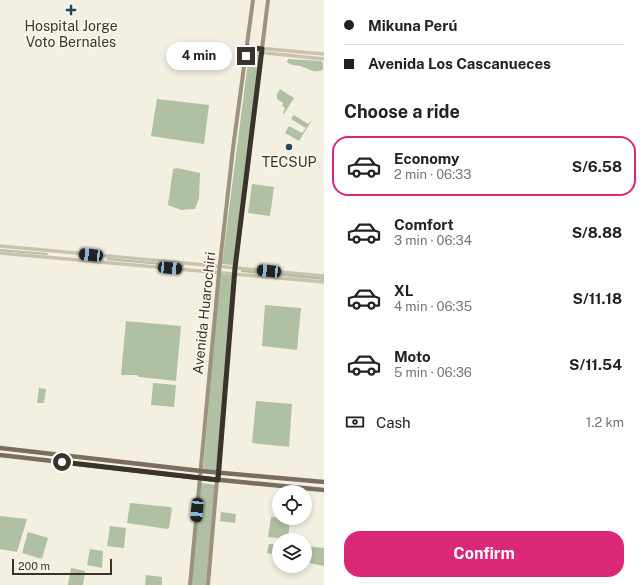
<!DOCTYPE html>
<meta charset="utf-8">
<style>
:root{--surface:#fff;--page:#f6f6f6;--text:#202124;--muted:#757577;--line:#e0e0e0;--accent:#db2777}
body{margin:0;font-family:"Public Sans",sans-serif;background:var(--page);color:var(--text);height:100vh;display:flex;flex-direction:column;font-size:15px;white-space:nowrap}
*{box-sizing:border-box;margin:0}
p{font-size:13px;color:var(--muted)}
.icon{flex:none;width:22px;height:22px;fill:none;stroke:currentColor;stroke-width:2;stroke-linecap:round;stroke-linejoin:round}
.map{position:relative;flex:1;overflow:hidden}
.details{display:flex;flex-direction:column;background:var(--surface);width:320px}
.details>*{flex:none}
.guide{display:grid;align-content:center;height:88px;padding:0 20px;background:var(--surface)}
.fabs{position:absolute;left:272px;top:485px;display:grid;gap:8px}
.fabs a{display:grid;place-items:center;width:40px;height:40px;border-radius:50%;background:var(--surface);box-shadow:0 2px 6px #0003;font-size:20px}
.scale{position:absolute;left:12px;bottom:10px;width:100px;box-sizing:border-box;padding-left:4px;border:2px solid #39332c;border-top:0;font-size:11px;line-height:14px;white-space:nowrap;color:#39332c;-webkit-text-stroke:3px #faf7ee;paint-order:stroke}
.end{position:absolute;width:18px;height:18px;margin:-9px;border:5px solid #39332c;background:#fff;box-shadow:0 0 0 2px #fff}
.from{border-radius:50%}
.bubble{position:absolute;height:28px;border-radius:14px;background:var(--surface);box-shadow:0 2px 6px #0003;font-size:13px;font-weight:700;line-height:28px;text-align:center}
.car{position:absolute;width:12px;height:24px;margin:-12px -6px;border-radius:5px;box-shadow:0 0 3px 1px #0007;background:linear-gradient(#222 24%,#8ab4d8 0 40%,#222 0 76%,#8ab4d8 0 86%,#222 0)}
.guide b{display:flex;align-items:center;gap:14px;height:38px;font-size:15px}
.guide b+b{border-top:1px solid var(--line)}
.guide i{width:10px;height:10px;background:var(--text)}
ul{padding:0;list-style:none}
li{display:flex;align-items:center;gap:12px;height:60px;margin:0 8px 6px;padding:0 12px;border:2px solid transparent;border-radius:16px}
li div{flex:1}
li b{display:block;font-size:15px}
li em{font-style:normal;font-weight:700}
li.current{border-color:var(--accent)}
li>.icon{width:36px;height:36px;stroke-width:1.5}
h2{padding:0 20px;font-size:18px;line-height:48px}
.pay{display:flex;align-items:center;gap:10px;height:44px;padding:0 20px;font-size:15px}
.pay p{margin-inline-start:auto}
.cta{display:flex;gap:8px;margin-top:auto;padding:8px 20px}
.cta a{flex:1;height:46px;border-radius:16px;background:var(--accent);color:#fff;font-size:16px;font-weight:700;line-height:46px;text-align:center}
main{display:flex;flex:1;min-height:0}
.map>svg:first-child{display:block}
</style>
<main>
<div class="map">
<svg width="324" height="585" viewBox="0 0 324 585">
<rect width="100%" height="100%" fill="#f3efe1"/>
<path fill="#afc1a2" d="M249 54 259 55 233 265 222 264Z
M288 59 321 61 323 63V70C313 74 308 68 300 66 295 65 291 66 287 62Z
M280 89 294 98 284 114 283 113 285 108 282 106 283 103 277 99V94Z
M157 99 209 105 204 144 151 136Z
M294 115 308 124 312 120 299 141 285 133 289 126 302 133 306 128 291 119Z
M177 168 200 173 199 198 195 209 181 210 168 205 173 169Z
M252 184 274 187 270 216 248 213Z
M0 249 47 253 48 255 0 251Z
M107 258 184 265 183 267 107 260Z
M241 269 324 277V280L241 272Z
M220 274 233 275 216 471 203 470Z
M265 305 301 308 297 350 262 346Z
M126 321 181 326 176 381 139 377 137 375H121Z
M153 383 176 385 174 407 151 405Z
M39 388 46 389 44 403H37Z
M256 401 292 404 289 447 252 443Z
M201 483 216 485 207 585H191Z
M130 503 170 507 172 509 169 528 167 529 127 523Z
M221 512 236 514 235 523 220 521Z
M0 516 27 519 17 552 0 549Z
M271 517 290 518 288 539 268 537Z
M110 526 126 528 124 548 107 546Z
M28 532 48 538 42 559 22 553Z
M269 544 279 545V555L267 553Z
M305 546 324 548V566L305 562Z
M90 549 103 551 102 568 87 565Z
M71 568 85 571 83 585H68Z
M146 575 162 577V585H145Z"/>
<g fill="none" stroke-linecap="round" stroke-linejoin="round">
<path stroke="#cbc2ad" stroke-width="3.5" d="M247 47 324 54
M246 51 324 59
M0 246 324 276
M0 253 324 282"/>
<path stroke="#9e927f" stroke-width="4" d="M190 585 219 272 233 148 253 0
M208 585 235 268 268 0"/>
<path stroke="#7a6e5e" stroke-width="4.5" d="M0 448 201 471 324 482
M0 455 200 478 324 490"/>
</g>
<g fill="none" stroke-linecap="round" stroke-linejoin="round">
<path stroke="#39332c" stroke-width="5" d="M62 462 218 480 235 268 262 49 247 47 246 56"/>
</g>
<g fill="#22495a" stroke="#faf7ee" stroke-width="1.5">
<path d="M69 4h4v4h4v4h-4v4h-4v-4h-4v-4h4z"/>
<circle cx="289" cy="147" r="4"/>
</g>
<g text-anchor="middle" stroke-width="3" stroke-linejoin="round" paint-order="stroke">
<g font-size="14" fill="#39332c" stroke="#faf7ee">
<text x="71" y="31">Hospital Jorge<tspan x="71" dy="16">Voto Bernales</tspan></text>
<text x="289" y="167">TECSUP</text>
</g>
<g font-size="14" fill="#39332c" stroke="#faf7ee">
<text transform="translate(204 313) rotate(-84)" y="5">Avenida Huarochiri</text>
</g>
</g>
</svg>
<div class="fabs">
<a><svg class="icon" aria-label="locate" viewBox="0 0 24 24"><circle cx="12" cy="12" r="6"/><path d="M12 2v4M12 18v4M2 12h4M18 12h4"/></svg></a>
<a><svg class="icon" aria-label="layers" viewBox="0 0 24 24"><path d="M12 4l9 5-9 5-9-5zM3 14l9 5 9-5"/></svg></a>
</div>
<div class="scale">200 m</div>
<i class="end from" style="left:62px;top:462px"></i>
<i class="end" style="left:246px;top:56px"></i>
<div class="bubble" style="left:166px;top:42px;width:66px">4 min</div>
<i class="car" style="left:91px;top:255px;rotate:276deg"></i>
<i class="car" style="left:170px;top:268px;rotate:95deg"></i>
<i class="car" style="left:269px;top:271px;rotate:275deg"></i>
<i class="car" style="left:197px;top:510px;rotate:185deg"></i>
</div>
<section class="details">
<div class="guide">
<b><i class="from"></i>Mikuna Perú</b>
<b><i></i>Avenida Los Cascanueces</b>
</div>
<h2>Choose a ride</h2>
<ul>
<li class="current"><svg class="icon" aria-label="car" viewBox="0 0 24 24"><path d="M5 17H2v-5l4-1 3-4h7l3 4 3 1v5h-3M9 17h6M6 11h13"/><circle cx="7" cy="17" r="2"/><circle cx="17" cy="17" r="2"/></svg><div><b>Economy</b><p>2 min · 06:33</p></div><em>S/6.58</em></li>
<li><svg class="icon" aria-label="car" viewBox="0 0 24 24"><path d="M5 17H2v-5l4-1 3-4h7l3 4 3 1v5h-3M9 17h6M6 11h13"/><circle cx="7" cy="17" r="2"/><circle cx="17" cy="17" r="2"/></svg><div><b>Comfort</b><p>3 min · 06:34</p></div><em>S/8.88</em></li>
<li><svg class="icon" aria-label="car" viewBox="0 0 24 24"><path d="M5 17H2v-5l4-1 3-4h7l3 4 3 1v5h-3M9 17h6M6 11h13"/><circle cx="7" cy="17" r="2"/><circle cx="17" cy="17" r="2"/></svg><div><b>XL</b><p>4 min · 06:35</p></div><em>S/11.18</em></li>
<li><svg class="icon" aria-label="car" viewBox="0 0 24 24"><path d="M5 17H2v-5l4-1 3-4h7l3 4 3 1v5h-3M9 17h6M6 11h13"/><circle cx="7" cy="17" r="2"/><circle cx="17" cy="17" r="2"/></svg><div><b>Moto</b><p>5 min · 06:36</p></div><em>S/11.54</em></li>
</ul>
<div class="pay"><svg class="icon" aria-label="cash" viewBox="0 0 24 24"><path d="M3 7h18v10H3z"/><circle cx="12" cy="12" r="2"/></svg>Cash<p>1.2 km</p></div>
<div class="cta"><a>Confirm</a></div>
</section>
</main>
